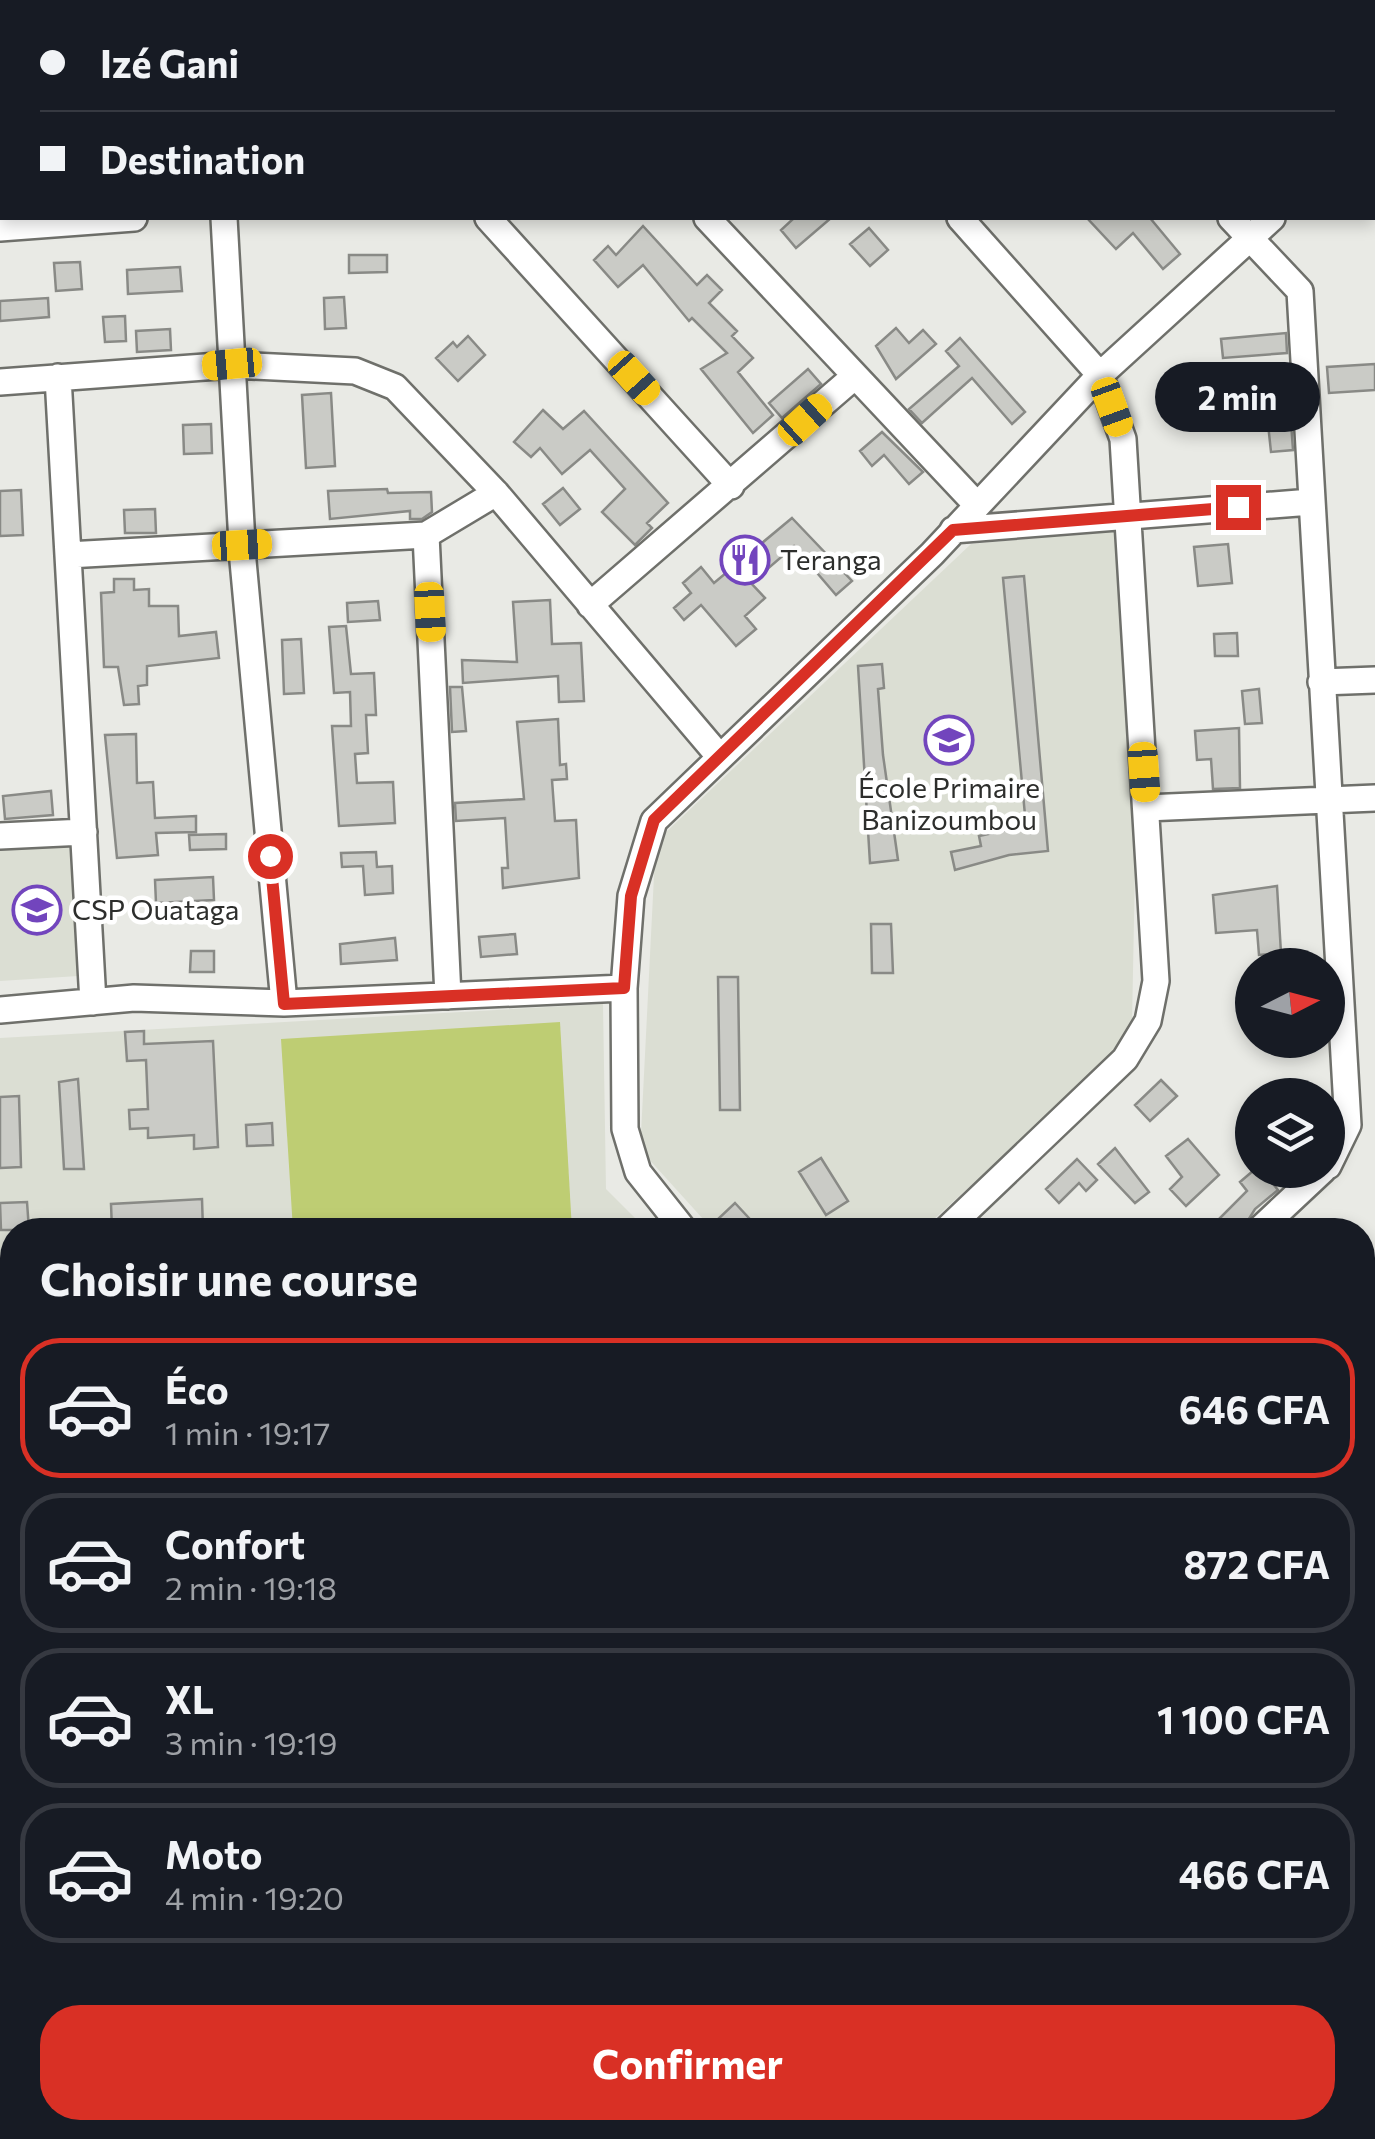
<!DOCTYPE html>
<html lang="fr">
<meta charset="utf-8">
<style>
:root{--surface:#171b24;--page:#20242c;--text:#f1f3f6;--muted:#9ea1a6;--line:#363941;--accent:#d93025}
body{margin:0;font-family:Commissioner,sans-serif;background:var(--page);color:var(--text);height:100vh;display:flex;flex-direction:column;font-size:38px;white-space:nowrap}
*{box-sizing:border-box;margin:0}
p{font-size:32px;color:var(--muted)}
.icon{flex:none;width:55px;height:55px;fill:none;stroke:currentColor;stroke-width:2;stroke-linecap:round;stroke-linejoin:round}
.map{position:relative;flex:1;overflow:hidden}
.drawer{position:absolute;left:0px;top:1218px;width:1375px;height:922px;display:flex;flex-direction:column;background:var(--surface);border-radius:40px 40px 0 0;box-shadow:0 5px 15px #0003}
.drawer>*{flex:none}
.guide{position:absolute;left:0px;top:0px;width:1375px;height:220px;box-shadow:0 5px 15px #0003;display:grid;align-content:center;height:220px;padding:0 40px;background:var(--surface)}
.needle{width:65px;rotate:84deg}
.controls{position:absolute;left:1235px;top:948px;display:grid;gap:20px}
.controls a{display:grid;place-items:center;width:110px;height:110px;border-radius:50%;background:var(--surface);box-shadow:0 5px 15px #0003;font-size:50px}
.end{position:absolute;width:45px;height:45px;margin:-22px;border:12px solid #d93025;background:#fff;box-shadow:0 0 0 5px #fff}
.from{border-radius:50%}
.bubble{position:absolute;height:70px;border-radius:35px;background:var(--surface);box-shadow:0 5px 15px #0003;font-size:32px;font-weight:700;line-height:70px;text-align:center}
.car{position:absolute;width:30px;height:60px;margin:-30px -15px;border-radius:12px;box-shadow:0 0 8px 2px #0007;background:linear-gradient(#f5c518 24%,#345 0 40%,#f5c518 0 76%,#345 0 86%,#f5c518 0)}
.guide b{display:flex;align-items:center;gap:35px;height:95px;font-size:38px}
.guide b+b{border-top:2px solid var(--line)}
.guide i{width:25px;height:25px;background:var(--text)}
ul{padding:0;list-style:none}
li{display:flex;align-items:center;gap:30px;height:140px;margin:0 20px 15px;padding:0 20px;border:5px solid var(--line);border-radius:40px}
li div{flex:1}
li b{display:block;font-size:38px}
li em{font-style:normal;font-weight:700}
li.selected{border-color:var(--accent)}
li>.icon{width:90px;height:90px;stroke-width:1.5}
h2{padding:0 40px;font-size:45px;line-height:120px}
.primary-button{display:flex;gap:20px;margin-top:auto;padding:20px 40px}
.primary-button a{flex:1;height:115px;border-radius:40px;background:var(--accent);color:#fff;font-size:40px;font-weight:700;line-height:115px;text-align:center}
.map>svg:first-child{display:block}
</style>
<div class="map">
<svg width="1375" height="2139" viewBox="0 0 1375 2139">
<rect width="100%" height="100%" fill="#e9eae5"/>
<path fill="#dbded3" d="M1117 531 1135 868 1132 1023 1109 1060 922 1230H713L646 1156 641 1134 655 856 664 834 971 544Z
M69 840 78 976 0 981V844Z
M603 1004 606 1189 647 1230H12V1517L0 1504V1038Z
M12 1957V2128H447L458 2139H0V1958Z"/>
<path fill="#becd73" d="M560 1022 572 1230H293L281 1039Z"/>
<path fill="#cacbc6" stroke="#898a86" stroke-width="2.5" d="M794 218H831L796 248 781 230Z
M1087 218H1150L1180 254 1163 269 1133 233 1116 249Z
M643 226 697 285 707 275 722 290 709 303 737 331 732 336 753 358 738 372 773 415 753 433 701 369 727 353 692 318 689 321 643 265 618 287 594 260 608 246 616 255Z
M869 228 888 250 870 266 850 244Z
M349 255H387V272L349 273Z
M80 262 82 289 56 291 54 263Z
M180 267 182 291 128 294 127 270Z
M344 297 346 328 325 329 324 298Z
M48 298 49 317 0 321V301Z
M125 316 126 341 105 342 103 317Z
M896 328 909 343 923 330 936 344 896 379 876 346Z
M170 329 171 350 137 352 136 331Z
M1286 333 1287 353 1223 358 1221 339Z
M468 336 485 355 458 381 436 358 453 342 457 347Z
M960 338 1025 412 1012 424 972 378 922 423 909 409 959 366 946 351Z
M1375 364V390L1329 393 1327 367Z
M808 369 821 384 782 418 769 403Z
M331 393 335 466 306 468 302 395Z
M543 410 563 429 584 411 668 503 647 523 652 528 635 545 602 512 625 489 590 450 562 474 540 448 531 457 514 442Z
M1291 422 1293 450 1271 452 1268 424Z
M211 424 212 453 184 454 183 425Z
M882 432 923 472 909 484 884 455 872 466 860 451Z
M563 488 580 509 560 525 543 504Z
M387 489 388 493 431 492 432 512 422 519H410V511L330 519 328 491Z
M21 490 23 535 0 536V491Z
M155 509 156 533H125L124 510Z
M792 518 852 581 836 595 794 546 751 583 765 598 745 616 756 629 736 646 701 605 684 620 674 608 691 593 683 583 701 567 714 583Z
M1228 544 1232 583 1198 586 1194 547Z
M1024 576 1048 851 1009 855 955 870 951 852 981 846 979 836 1026 826 1003 578Z
M114 579H134V590L149 589V606H178L179 636 216 632 219 658 147 666V685L138 686 139 704 124 705 118 667H104L101 593 114 592Z
M550 600 552 644 581 643 584 701 559 702 558 676 463 683 462 660 517 662 513 602Z
M378 601 380 620 348 622 347 603Z
M346 626 351 674 374 673 376 715H366L368 753 355 754 357 783 393 782 395 823 339 826 332 726H351L350 692 334 693 329 627Z
M1237 633 1238 656H1215L1214 634Z
M301 639 304 693 284 694 282 640Z
M882 664 884 688 878 689 883 755 898 860 870 863 858 666Z
M450 687H462L466 731 452 732Z
M1259 689 1262 723 1245 724 1242 691Z
M558 719 560 765 566 764 567 779 552 780 555 821 576 820 579 878 503 888 502 868H508L505 818 456 821 455 803 524 799 517 722Z
M1239 728 1240 788 1213 789 1211 759 1197 760 1195 731Z
M136 734 137 783 153 782 155 818 196 816V832L156 833 158 855 117 858 105 735Z
M51 791 53 815 5 819 3 796Z
M226 834V849L190 850 189 835Z
M376 852 377 867 392 866 393 893 365 895 363 866 342 867 341 853Z
M213 877 214 900 156 903 155 880Z
M1277 886 1281 953 1259 955 1257 930 1216 933 1213 895Z
M871 924H891L893 973H872Z
M515 934 517 954 481 957 479 937Z
M395 938 397 960 341 964 340 944Z
M191 951H214V972H190Z
M718 977H738L740 1110H720Z
M144 1031V1044L213 1041 218 1147 194 1149V1135L148 1138V1128L130 1129 129 1110 148 1109 146 1060 127 1061 125 1032Z
M78 1079 84 1169H64L59 1082Z
M1161 1080 1177 1096 1150 1121 1135 1105Z
M19 1096 21 1167 0 1168V1097Z
M272 1123 273 1145 247 1146 246 1125Z
M1188 1139 1219 1175 1186 1206 1170 1189 1182 1177 1166 1156Z
M1115 1148 1149 1192 1135 1203 1098 1164Z
M821 1158 848 1201 826 1215 799 1172Z
M1077 1159 1097 1180 1086 1191 1079 1183 1059 1203 1046 1189Z
M1254 1170H1262L1278 1190 1255 1209 1242 1230H1224L1216 1222 1247 1191 1240 1182Z
M202 1199 203 1230H112L111 1204Z
M27 1202 29 1230H1L0 1203Z
M735 1203 760 1230H728L718 1219Z"/>
<g fill="none" stroke-linecap="round" stroke-linejoin="round">
<g stroke="#6f706b" stroke-width="30">
<path id="minor" d="M212 0V2
M759 0 761 2
M1021 0 1024 2
M791 2 794 0
M1215 2 1218 0
M0 63H2
M1372 131 1375 134
M224 218 243 561 284 1003
M488 218 731 486
M707 218 976 504
M1231 218 1300 291 1348 1125 1328 1166
M0 228 134 218
M58 377 93 1002
M0 382 232 365 355 371 395 387 496 493 719 756
M953 530 1311 502
M68 555 426 535
M590 605 855 376
M1321 682 1375 680
M1146 808 1375 798
M0 836 84 832
M448 996 426 535 496 493
M0 1010 134 998 284 1003 624 988
M684 1230 638 1172 625 1129 624 988 631 896 654 821 932 554 1100 375 1272 218
M946 1230 1125 1059 1148 1021 1156 981 1123 439 1100 375 960 218
M1259 1230 1323 1170
M1362 1336 1375 1324
M1362 1562 1375 1550
M1362 1846 1375 1835
M0 1904 12 1903
M1362 1953 1375 1965
M1362 2040 1375 2029
M769 2139 781 2128
M1015 2139 1027 2128
M1256 2139 1269 2128"/>
</g>
<g stroke="#6f706b" stroke-width="38">
<path id="major" d="M0 1579 12 1586
M555 2128 566 2139"/>
</g>
<use href="#minor" stroke="#fff" stroke-width="25"/>
<use href="#major" stroke="#fff" stroke-width="32"/>
</g>
<g fill="none" stroke-linecap="round" stroke-linejoin="round">
<path stroke="#d93025" stroke-width="12" d="M270 856 284 1004 624 988 631 896 654 820 953 530 1238 507"/>
</g>
<defs>
<g id="restaurant-ring" transform="scale(2.5)"><circle r="9.5" fill="#fff" stroke="#7245bd" stroke-width="1.5"/><path d="M-5-6h1v4h1v-4h1v4h1v-4h1v5L-1.5 .5V6h-2V.5L-5-1ZM5-6V6H3V1.5H1.5Q1.5-4 5-6Z" fill="#7245bd"/></g>
<g id="school-ring" transform="scale(2.5)"><circle r="9.5" fill="#fff" stroke="#7245bd" stroke-width="1.5"/><path d="M0-5L7-2L0 1L-7-2ZM-4 1L0 2.5L4 1V4Q0 6-4 4Z" fill="#7245bd"/></g>
</defs>
<g fill-rule="evenodd">
<use href="#restaurant-ring" x="745" y="560"/>
<use href="#school-ring" x="949" y="740"/>
<use href="#school-ring" x="37" y="910"/>
</g>
<g text-anchor="middle" stroke-width="9" stroke-linejoin="round" paint-order="stroke">
<g font-size="28" fill="#2d2e2c" stroke="#fff" text-anchor="start">
<text x="780" y="570">Teranga</text>
<text x="949" y="798" text-anchor="middle">École Primaire<tspan x="949" dy="32">Banizoumbou</tspan></text>
<text x="72" y="920">CSP Ouataga</text>
</g>
</g>
</svg>
<div class="controls">
<a><svg class="needle" viewBox="-14 -14 28 28"><path d="M0-13l5 13h-10z" fill="#e53935"/><path d="M0 13l5-13h-10z" fill="#9ea1a6"/></svg></a>
<a><svg class="icon" aria-label="layers" viewBox="0 0 24 24"><path d="M12 4l9 5-9 5-9-5zM3 14l9 5 9-5"/></svg></a>
</div>
<i class="end from" style="left:270px;top:856px"></i>
<i class="end" style="left:1238px;top:507px"></i>
<div class="bubble" style="left:1155px;top:362px;width:165px">2 min</div>
<i class="car" style="left:232px;top:364px;rotate:265deg"></i>
<i class="car" style="left:634px;top:378px;rotate:138deg"></i>
<i class="car" style="left:1112px;top:407px;rotate:160deg"></i>
<i class="car" style="left:805px;top:420px;rotate:48deg"></i>
<i class="car" style="left:242px;top:545px;rotate:87deg"></i>
<i class="car" style="left:430px;top:612px;rotate:177deg"></i>
<i class="car" style="left:1144px;top:772px;rotate:176deg"></i>
<div class="guide">
<b><i class="from"></i>Izé Gani</b>
<b><i></i>Destination</b>
</div>
<section class="drawer">
<h2>Choisir une course</h2>
<ul>
<li class="selected"><svg class="icon" aria-label="car" viewBox="0 0 24 24"><path d="M5 17H2v-5l4-1 3-4h7l3 4 3 1v5h-3M9 17h6M6 11h13"/><circle cx="7" cy="17" r="2"/><circle cx="17" cy="17" r="2"/></svg><div><b>Éco</b><p>1 min · 19:17</p></div><em>646 CFA</em></li>
<li><svg class="icon" aria-label="car" viewBox="0 0 24 24"><path d="M5 17H2v-5l4-1 3-4h7l3 4 3 1v5h-3M9 17h6M6 11h13"/><circle cx="7" cy="17" r="2"/><circle cx="17" cy="17" r="2"/></svg><div><b>Confort</b><p>2 min · 19:18</p></div><em>872 CFA</em></li>
<li><svg class="icon" aria-label="car" viewBox="0 0 24 24"><path d="M5 17H2v-5l4-1 3-4h7l3 4 3 1v5h-3M9 17h6M6 11h13"/><circle cx="7" cy="17" r="2"/><circle cx="17" cy="17" r="2"/></svg><div><b>XL</b><p>3 min · 19:19</p></div><em>1 100 CFA</em></li>
<li><svg class="icon" aria-label="car" viewBox="0 0 24 24"><path d="M5 17H2v-5l4-1 3-4h7l3 4 3 1v5h-3M9 17h6M6 11h13"/><circle cx="7" cy="17" r="2"/><circle cx="17" cy="17" r="2"/></svg><div><b>Moto</b><p>4 min · 19:20</p></div><em>466 CFA</em></li>
</ul>
<div class="primary-button"><a>Confirmer</a></div>
</section>
</div>
